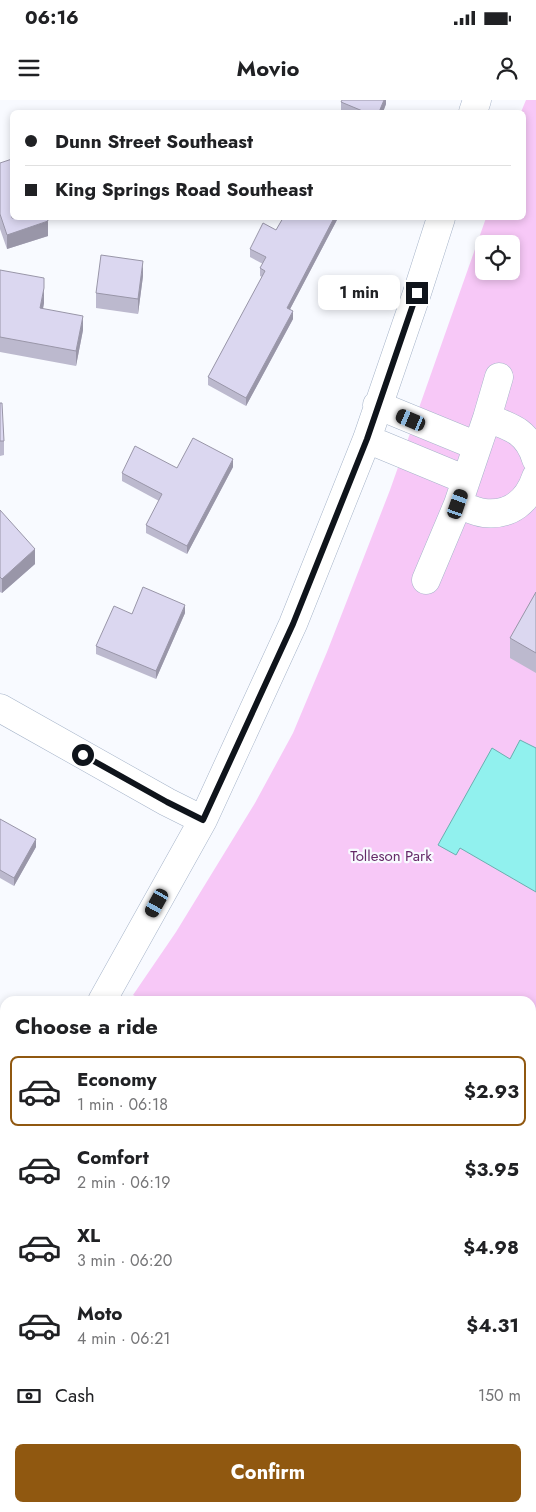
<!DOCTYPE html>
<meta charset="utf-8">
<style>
:root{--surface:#fff;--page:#f2f2f2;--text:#202124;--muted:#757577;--line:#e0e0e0;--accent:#905810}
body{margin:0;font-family:Jost,sans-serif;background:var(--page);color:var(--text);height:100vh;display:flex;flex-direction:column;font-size:19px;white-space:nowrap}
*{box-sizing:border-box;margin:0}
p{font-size:16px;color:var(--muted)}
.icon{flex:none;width:28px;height:28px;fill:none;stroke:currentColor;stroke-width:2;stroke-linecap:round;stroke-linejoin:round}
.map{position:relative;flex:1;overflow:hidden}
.side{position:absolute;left:0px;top:896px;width:536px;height:516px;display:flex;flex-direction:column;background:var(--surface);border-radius:15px 15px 0 0;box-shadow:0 2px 8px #0003}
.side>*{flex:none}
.guide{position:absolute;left:10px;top:10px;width:516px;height:110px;border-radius:8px;box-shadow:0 2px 8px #0003;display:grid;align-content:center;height:110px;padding:0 15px;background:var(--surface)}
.fabs{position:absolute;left:475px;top:135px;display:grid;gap:10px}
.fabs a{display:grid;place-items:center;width:45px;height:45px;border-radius:8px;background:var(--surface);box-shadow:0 2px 8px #0003;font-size:25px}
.end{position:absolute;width:22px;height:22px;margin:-11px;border:6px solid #0f141b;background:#fff;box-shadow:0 0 0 2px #fff}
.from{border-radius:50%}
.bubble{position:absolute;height:35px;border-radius:8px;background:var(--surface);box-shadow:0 2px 8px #0003;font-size:16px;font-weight:700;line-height:35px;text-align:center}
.car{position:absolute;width:15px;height:30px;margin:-15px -8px;border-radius:6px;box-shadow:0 0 4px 1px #0007;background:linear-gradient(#222 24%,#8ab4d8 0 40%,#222 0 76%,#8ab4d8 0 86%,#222 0)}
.guide b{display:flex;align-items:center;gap:18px;height:48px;font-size:19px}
.guide b+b{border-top:1px solid var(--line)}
.guide i{width:12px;height:12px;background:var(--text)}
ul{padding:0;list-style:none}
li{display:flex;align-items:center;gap:15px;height:70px;margin:0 10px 8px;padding:0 5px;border:2px solid transparent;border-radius:8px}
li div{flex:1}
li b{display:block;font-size:19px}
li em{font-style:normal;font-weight:700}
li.current{border-color:var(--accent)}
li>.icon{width:45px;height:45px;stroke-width:1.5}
h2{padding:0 15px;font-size:22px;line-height:60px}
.pay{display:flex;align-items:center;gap:12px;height:55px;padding:0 15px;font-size:19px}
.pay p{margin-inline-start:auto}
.cta{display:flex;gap:10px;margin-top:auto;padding:10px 15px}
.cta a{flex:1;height:58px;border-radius:8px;background:var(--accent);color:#fff;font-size:20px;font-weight:700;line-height:58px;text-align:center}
.status{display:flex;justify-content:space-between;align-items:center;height:35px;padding:0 25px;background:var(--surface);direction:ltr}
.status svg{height:14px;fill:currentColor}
header{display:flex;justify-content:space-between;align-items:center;height:65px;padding:0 15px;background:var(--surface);font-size:22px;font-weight:700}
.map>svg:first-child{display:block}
</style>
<div class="status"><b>06:16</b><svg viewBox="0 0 49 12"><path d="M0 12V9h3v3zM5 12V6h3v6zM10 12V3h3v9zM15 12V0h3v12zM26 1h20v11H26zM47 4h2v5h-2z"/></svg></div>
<header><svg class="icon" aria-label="menu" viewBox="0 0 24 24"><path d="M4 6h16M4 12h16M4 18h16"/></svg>Movio<svg class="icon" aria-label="person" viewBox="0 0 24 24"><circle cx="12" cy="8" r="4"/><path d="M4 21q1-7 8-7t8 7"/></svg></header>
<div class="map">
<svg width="536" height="1412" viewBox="0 0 536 1412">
<rect width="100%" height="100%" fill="#f8faff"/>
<path fill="#f7c8f7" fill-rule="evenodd" d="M526 0H536V1121L531 1119V901H145L133 895 176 832 255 703 293 633 327 552 390 390 486 118H524V12H521ZM484 144H511V171H484Z"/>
<path fill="#91f1ee" stroke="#6aafaf" d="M520 640 536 648V792L460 748 456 755 438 745 492 648 510 659Z"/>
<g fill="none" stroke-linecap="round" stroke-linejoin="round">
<g stroke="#a6b4c9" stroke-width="29">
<path id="minor" d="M473 12 477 0
M377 305 477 346
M487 318C512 327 528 332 536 359
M367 339 466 380
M458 404C466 407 475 412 484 413 511 416 528 401 536 377
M426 480 458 404 487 318 499 277
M0 608 167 702 203 720
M102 901 203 720 293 524 367 339 417 193 441 118
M0 1084 5 1075
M531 1383 536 1386"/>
</g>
<use href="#minor" stroke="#fff" stroke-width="28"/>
</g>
<path fill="#bcb9ce" d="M386 0V4L383 12H346L341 10V2Z
M0 63 48 136 7 149 0 129Z
M283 118H338L290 209 293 219 246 306 208 285V277L262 177 260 176V168L263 164 250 157V149L276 130Z
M0 170 44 203 43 209 83 230 76 266 0 252Z
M143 176 138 214 96 208V193Z
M0 303 4 341V355L0 356Z
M233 367 187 454 146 433V425L159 401 122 381V373L177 368Z
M0 410 35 464 2 493 0 492Z
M536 492V573L510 558V538Z
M185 513 156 579 96 554V546L132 514Z
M0 719 36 747 14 786 0 778Z
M531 1217 536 1219V1290L531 1288Z
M241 1408H341L349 1412H246L241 1409Z"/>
<path fill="#9996a8" d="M384 0H386V4L383 12H379Z
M334 118H338L287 215V208Z
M48 121V136L7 149V135Z
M143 161V176L138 214V199Z
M44 188V203L40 223V208Z
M293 211V219L246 306V298Z
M83 216V230L76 266V251Z
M233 359V367L187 454V446Z
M35 449V464L2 493V479Z
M185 505V513L156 579V571Z
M36 739V747L14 786V778Z"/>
<path fill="#dbd7f0" stroke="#9996a8" d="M342 0H384L379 12H365L341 2Z
M12 59V118H47L48 121 7 135 0 114V63Z
M283 118H334L287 208 293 211 246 298 208 277 265 171 260 168 266 157 250 149 263 123 276 130Z
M101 155 143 161 138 199 96 193Z
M0 170 44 178V188L40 208 83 216 76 251 0 237Z
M0 303H2L4 341H0Z
M193 338 233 359 187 446 146 425 162 394 122 373 135 346 177 368Z
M0 410 35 449 2 479 0 477Z
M143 487 185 505 156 571 96 546 114 506 132 514Z
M536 492V553L510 538Z
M0 719 36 739 14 778 0 770Z
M531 1217 536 1219V1282L531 1280V1274L534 1269 531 1268Z
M252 1408H341L349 1412H260Z"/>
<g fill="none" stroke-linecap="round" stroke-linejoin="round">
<path stroke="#0f141b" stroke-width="6" d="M83 655 167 702 203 720 293 524 367 339 417 193"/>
</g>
<g text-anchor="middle" stroke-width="4.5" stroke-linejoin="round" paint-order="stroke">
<g font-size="15" fill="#652968" stroke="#f8faff">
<text x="391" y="761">Tolleson Park</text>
</g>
</g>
</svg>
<div class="fabs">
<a><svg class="icon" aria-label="locate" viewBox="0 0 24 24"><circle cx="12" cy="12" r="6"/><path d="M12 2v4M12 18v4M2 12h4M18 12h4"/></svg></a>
</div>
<i class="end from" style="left:83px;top:655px"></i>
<i class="end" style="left:417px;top:193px"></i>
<div class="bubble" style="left:318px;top:175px;width:82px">1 min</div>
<i class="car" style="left:411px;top:320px;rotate:293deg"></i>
<i class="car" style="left:458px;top:404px;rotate:19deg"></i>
<i class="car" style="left:157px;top:803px;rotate:209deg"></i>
<div class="guide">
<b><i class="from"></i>Dunn Street Southeast</b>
<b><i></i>King Springs Road Southeast</b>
</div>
<section class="side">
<h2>Choose a ride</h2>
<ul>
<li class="current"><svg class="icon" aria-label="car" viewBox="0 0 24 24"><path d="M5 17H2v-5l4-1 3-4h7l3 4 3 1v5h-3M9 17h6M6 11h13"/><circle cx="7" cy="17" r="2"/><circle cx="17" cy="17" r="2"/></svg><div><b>Economy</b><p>1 min · 06:18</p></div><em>$2.93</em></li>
<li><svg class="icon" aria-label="car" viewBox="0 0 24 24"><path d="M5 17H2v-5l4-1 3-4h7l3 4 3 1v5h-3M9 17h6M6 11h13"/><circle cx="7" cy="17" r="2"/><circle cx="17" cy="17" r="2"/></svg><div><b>Comfort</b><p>2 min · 06:19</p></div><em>$3.95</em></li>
<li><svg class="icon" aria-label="car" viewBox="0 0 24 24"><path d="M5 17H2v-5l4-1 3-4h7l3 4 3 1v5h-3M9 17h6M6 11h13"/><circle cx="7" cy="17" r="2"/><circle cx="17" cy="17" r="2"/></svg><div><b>XL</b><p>3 min · 06:20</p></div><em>$4.98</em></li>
<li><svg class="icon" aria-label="car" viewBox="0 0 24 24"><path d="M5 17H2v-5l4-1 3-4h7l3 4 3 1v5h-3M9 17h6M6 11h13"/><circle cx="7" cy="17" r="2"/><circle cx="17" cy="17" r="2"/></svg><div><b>Moto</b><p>4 min · 06:21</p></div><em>$4.31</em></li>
</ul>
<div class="pay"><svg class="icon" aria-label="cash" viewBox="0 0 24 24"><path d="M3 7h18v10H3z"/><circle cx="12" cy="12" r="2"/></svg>Cash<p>150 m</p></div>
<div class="cta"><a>Confirm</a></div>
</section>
</div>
